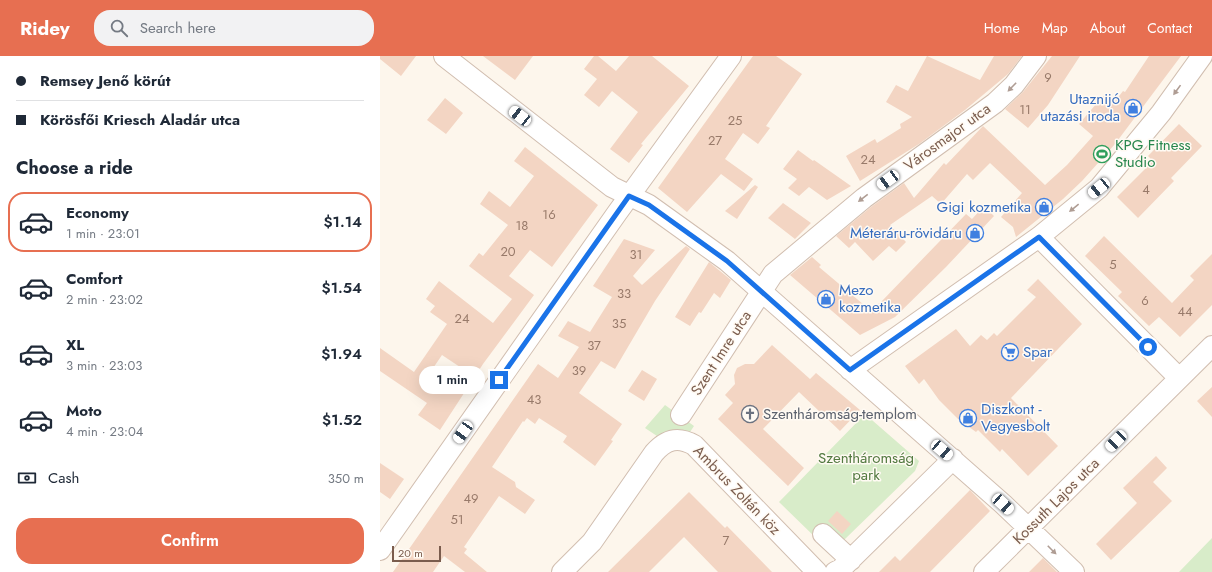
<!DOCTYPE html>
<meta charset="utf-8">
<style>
:root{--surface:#fff;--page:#f2f2f3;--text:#1f2937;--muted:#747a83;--line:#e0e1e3;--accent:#e76f51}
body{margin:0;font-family:Jost,sans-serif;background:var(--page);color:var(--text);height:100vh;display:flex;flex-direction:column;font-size:15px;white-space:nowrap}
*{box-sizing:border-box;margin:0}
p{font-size:13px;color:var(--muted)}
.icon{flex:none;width:22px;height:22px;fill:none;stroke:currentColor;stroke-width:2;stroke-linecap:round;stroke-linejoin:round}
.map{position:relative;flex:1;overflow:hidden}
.drawer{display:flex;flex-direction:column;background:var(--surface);width:380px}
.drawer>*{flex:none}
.top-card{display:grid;align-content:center;height:88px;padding:0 16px;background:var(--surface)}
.scale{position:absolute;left:12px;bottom:10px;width:49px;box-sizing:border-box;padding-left:4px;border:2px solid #7a5c4d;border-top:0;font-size:11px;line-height:14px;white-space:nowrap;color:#7a5c4d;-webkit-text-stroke:3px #fffaf3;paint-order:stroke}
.end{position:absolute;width:18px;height:18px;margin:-9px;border:5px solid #1a73e8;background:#fff;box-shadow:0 0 0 2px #fff}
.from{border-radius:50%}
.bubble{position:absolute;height:28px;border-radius:14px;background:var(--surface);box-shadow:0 4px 16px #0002;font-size:13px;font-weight:600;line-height:28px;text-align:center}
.car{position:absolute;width:12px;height:24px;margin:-12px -6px;border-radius:5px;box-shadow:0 0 3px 1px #0007;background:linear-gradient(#fff 24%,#345 0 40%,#fff 0 76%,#345 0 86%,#fff 0)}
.top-card b{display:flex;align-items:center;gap:14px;height:38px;font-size:15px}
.top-card b+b{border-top:1px solid var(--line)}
.top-card i{width:10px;height:10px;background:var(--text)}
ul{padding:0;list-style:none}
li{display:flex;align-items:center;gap:12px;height:60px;margin:0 8px 6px;padding:0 8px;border:2px solid transparent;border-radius:16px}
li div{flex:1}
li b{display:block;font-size:15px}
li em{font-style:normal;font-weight:600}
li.on{border-color:var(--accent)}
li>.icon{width:36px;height:36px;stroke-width:1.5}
h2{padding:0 16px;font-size:18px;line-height:48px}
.pay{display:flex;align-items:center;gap:10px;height:44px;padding:0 16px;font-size:15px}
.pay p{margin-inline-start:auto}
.cta{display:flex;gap:8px;margin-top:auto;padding:8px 16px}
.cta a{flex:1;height:46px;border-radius:16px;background:var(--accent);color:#fff;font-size:16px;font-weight:600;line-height:46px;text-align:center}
header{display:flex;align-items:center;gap:24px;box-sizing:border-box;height:56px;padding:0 20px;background:var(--accent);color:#fff}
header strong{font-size:19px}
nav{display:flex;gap:22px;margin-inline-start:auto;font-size:14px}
.search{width:280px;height:36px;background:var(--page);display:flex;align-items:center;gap:10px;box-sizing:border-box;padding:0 14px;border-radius:16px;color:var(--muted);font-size:15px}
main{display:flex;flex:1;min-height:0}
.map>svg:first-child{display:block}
</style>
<header>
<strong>Ridey</strong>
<div class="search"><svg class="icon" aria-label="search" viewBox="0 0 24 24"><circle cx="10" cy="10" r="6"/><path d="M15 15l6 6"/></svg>Search here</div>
<nav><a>Home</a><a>Map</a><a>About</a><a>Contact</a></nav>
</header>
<main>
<section class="drawer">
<div class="top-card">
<b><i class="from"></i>Remsey Jenő körút</b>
<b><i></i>Körösfői Kriesch Aladár utca</b>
</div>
<h2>Choose a ride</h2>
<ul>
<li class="on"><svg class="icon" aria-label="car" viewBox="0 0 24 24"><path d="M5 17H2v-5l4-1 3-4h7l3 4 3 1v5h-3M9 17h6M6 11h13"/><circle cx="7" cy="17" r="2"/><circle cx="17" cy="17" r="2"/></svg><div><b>Economy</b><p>1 min · 23:01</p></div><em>$1.14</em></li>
<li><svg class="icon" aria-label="car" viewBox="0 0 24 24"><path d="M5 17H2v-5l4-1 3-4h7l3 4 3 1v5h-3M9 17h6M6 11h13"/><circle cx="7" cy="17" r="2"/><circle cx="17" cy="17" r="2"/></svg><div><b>Comfort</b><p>2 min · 23:02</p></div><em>$1.54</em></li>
<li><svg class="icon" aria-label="car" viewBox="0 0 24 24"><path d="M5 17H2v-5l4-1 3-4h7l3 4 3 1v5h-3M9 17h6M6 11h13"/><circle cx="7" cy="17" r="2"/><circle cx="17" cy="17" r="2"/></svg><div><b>XL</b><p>3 min · 23:03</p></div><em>$1.94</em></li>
<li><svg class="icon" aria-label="car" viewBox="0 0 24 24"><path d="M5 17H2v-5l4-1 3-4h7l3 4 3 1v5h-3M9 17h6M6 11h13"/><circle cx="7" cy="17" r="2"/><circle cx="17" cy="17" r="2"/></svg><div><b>Moto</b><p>4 min · 23:04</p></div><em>$1.52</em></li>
</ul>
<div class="pay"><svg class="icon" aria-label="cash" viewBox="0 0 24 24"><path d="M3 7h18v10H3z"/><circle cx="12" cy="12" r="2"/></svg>Cash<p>350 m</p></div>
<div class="cta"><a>Confirm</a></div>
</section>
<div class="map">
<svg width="832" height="516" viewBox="0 0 832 516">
<rect width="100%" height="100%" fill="#fdf6ec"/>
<path fill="#d8ecc9" d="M285 349 314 370 308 379 280 382 265 372Z
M485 358 539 405 535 415 464 484 450 471 437 483 399 446Z
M832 482V516H799Z"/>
<path fill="#f3d5c3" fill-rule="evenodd" d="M0 0H36L21 20 0 3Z
M103 0H153L135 24Z
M214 0H218L236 15 249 0H272L309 30 261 88 263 89 249 107 230 93 258 56 232 35 219 51 204 39 217 23 204 13Z
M373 0H396L422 18 386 70 390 72 378 88 363 77 345 103 373 123 364 135 341 118 307 156 278 132Z
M547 0 600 24 614 0H642L628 18 585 54 539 88 480 125 466 100 495 83 497 87 521 72 520 68 532 61 506 46 516 29 528 35Z
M672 0H700L668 49 648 72 625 53 643 36Z
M769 0H801L735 88 702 125 683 143 636 181 633 171 621 161 642 137 610 107 593 124 587 118 561 148 552 140 510 169 526 186 516 196 509 190 493 205 475 186 469 192 456 180 491 151 524 127 534 142 564 107 566 109 603 70 665 129 687 109 713 80 699 68 723 40 733 48 743 35 745 36Z
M65 42 83 57 66 78 47 64Z
M799 68 822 90 791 122 794 125 758 162 737 141 773 105 768 100Z
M145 91 218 149 172 211 150 194 129 220 154 239 103 308 60 374 38 359 47 347 0 315V292L34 316 67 268 50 256 55 250 46 243 59 225 113 267 132 243 89 210 99 197 103 200 128 169 100 148 109 135 130 151 154 120 134 105ZM62 299 83 313 66 338 45 324Z
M418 94 433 105 434 104 471 130 447 144 429 131 419 140 408 132 417 123 403 113Z
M375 129 378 131 357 163 345 155Z
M403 147 431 167 415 183 388 162Z
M604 150 614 160 566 211 515 261 480 279 410 219 432 201 441 209 439 211 490 254 501 246 586 158 592 163Z
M724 180 792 247 814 224 810 220 832 198V249L800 281 779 261 769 270 738 240 742 236 705 200Z
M244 183 275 194 253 220 262 229 306 190 310 193 275 245 235 313 221 305 199 337 242 368 231 384 233 385 215 410 183 386 187 380 159 362 155 368 147 362 144 366 143 365 112 411 135 426 136 431 155 444 145 458 119 440 84 491 87 493 84 497 107 516H85L64 500 53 516H13L158 308 178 322 199 291 178 280 188 265 210 276 232 241 213 230Z
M329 206 351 224 340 242 334 237 321 257 319 256 310 270 295 261Z
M658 223 702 268 631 342 678 390 648 420 622 393 620 396 598 374 596 376 578 363 559 344 544 323 539 328 525 310 576 273 590 290 601 279 607 284 614 277 617 280 656 241 647 234Z
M392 289 430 323 436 317 480 354 460 375 419 336 383 373 424 412 408 430 338 363 353 347 345 339 355 328 354 319 357 312 365 308H374Z
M262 314 277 323 264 345 248 335Z
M832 331V361L817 345Z
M776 400 787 412 773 426 792 445 731 504 716 488 757 447 743 432Z
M0 407 24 423 10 443 0 436Z
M590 434 610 455 550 516H499L515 500 520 505Z
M309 436 345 472 347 470 392 516H338L304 481 269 516H228Z
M457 455 471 468 462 478 448 465Z
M663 502 677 516H649Z"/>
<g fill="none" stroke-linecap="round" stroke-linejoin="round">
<g stroke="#d1beb0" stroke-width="22">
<path id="minor" d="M64 0 232 131 269 149 347 205 623 448 694 516
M659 181 799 322
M470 314 659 181 719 132 781 57 822 0
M301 359 393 218 484 142 615 47 634 29 656 0
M443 478 471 504
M0 494 237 157 351 0
M182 516 212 486 274 397C286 383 298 380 314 389L437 516
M455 516 461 513 573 403
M604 516 832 290"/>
</g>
<use href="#minor" stroke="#fff" stroke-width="20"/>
</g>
<defs><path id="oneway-solid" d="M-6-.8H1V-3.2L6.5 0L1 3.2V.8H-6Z"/></defs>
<g fill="#af9d94">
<use href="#oneway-solid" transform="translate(632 31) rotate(134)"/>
<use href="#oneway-solid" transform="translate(797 34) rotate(126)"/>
<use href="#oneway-solid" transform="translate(483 142) rotate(142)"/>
<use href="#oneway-solid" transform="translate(694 152) rotate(141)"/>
<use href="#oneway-solid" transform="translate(672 494) rotate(45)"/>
</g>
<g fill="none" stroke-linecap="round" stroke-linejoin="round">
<path stroke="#1a73e8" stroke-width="5" d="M119 324 249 140 269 149 347 205 470 314 659 181 768 291"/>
</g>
<defs>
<g id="shop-ring" transform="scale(0.9)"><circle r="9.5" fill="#fffaf3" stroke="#3f7fe0" stroke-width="1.5"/><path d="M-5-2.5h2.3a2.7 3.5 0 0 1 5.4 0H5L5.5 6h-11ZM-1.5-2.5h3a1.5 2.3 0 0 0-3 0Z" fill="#3f7fe0"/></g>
<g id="stadium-ring" transform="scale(0.9)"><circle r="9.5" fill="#fffaf3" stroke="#2e9e5b" stroke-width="1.5"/><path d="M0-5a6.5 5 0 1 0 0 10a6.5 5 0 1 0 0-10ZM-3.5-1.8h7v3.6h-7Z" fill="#2e9e5b"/></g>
<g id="supermarket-ring" transform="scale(0.9)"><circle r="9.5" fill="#fffaf3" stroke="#3f7fe0" stroke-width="1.5"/><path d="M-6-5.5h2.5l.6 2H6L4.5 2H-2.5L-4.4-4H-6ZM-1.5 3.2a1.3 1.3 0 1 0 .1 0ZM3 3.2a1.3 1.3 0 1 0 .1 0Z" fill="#3f7fe0"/></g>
<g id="church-ring" transform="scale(0.9)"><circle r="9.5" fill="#fffaf3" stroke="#6b7280" stroke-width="1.5"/><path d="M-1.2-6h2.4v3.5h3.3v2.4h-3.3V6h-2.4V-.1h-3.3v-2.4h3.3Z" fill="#6b7280"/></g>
</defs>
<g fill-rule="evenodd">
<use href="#shop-ring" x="753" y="52"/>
<use href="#stadium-ring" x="722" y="98"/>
<use href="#shop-ring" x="664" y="151"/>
<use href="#shop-ring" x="595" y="177"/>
<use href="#shop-ring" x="446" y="243"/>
<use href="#supermarket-ring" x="630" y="296"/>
<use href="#church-ring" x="370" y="358"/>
<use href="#shop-ring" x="588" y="362"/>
</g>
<g text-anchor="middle" stroke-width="3" stroke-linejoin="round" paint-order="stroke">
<g font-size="13" fill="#987a6a">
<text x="668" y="26">9</text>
<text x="645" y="58">11</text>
<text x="355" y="69">25</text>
<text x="335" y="89">27</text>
<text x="488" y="108">24</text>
<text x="766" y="138">4</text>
<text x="169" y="163">16</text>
<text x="142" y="174">18</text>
<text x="128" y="200">20</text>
<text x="256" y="203">31</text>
<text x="733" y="213">5</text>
<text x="244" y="242">33</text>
<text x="765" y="249">6</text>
<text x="805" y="260">44</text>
<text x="82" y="267">24</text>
<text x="239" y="272">35</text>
<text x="214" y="294">37</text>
<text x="199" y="319">39</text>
<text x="154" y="348">43</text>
<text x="91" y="447">49</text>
<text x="77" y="468">51</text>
<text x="346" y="489">7</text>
</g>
<g font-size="15" fill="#366cbe" stroke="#fffaf3" text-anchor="end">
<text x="740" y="48">Utaznijó<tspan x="740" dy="17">utazási iroda</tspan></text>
<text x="651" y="156">Gigi kozmetika</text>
<text x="582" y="182">Méteráru-rövidáru</text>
<text x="459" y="239" text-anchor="start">Mezo<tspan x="459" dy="17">kozmetika</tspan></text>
<text x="643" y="301" text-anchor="start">Spar</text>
<text x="601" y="358" text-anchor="start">Diszkont -<tspan x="601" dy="17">Vegyesbolt</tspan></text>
</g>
<g font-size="15" fill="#7a5c4d" stroke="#fffaf3">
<text transform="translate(567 81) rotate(-36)" y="5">Városmajor utca</text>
<text transform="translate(341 297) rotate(-57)" y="5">Szent Imre utca</text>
<text transform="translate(357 434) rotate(46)" y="5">Ambrus Zoltán köz</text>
<text transform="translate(676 445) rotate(-45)" y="5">Kossuth Lajos utca</text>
</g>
<g font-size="15" fill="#27864d" stroke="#fffaf3" text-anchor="start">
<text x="735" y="94">KPG Fitness<tspan x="735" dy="17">Studio</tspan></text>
</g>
<g font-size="15" fill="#5b616d" stroke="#fffaf3" text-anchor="start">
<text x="383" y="363">Szentháromság-templom</text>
</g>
<g font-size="15" fill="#537a41" stroke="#fffaf3">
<text x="486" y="407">Szentháromság<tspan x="486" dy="17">park</tspan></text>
</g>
</g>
</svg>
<div class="scale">20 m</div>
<i class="end from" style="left:768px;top:291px"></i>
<i class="end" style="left:119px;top:324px"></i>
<div class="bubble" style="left:39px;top:310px;width:66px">1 min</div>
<i class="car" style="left:140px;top:60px;rotate:308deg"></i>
<i class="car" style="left:508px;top:124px;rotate:234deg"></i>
<i class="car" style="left:719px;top:132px;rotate:231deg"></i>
<i class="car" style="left:83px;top:376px;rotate:215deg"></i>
<i class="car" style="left:736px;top:385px;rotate:225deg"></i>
<i class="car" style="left:562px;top:394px;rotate:131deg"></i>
<i class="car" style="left:623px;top:448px;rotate:132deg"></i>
</div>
</main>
